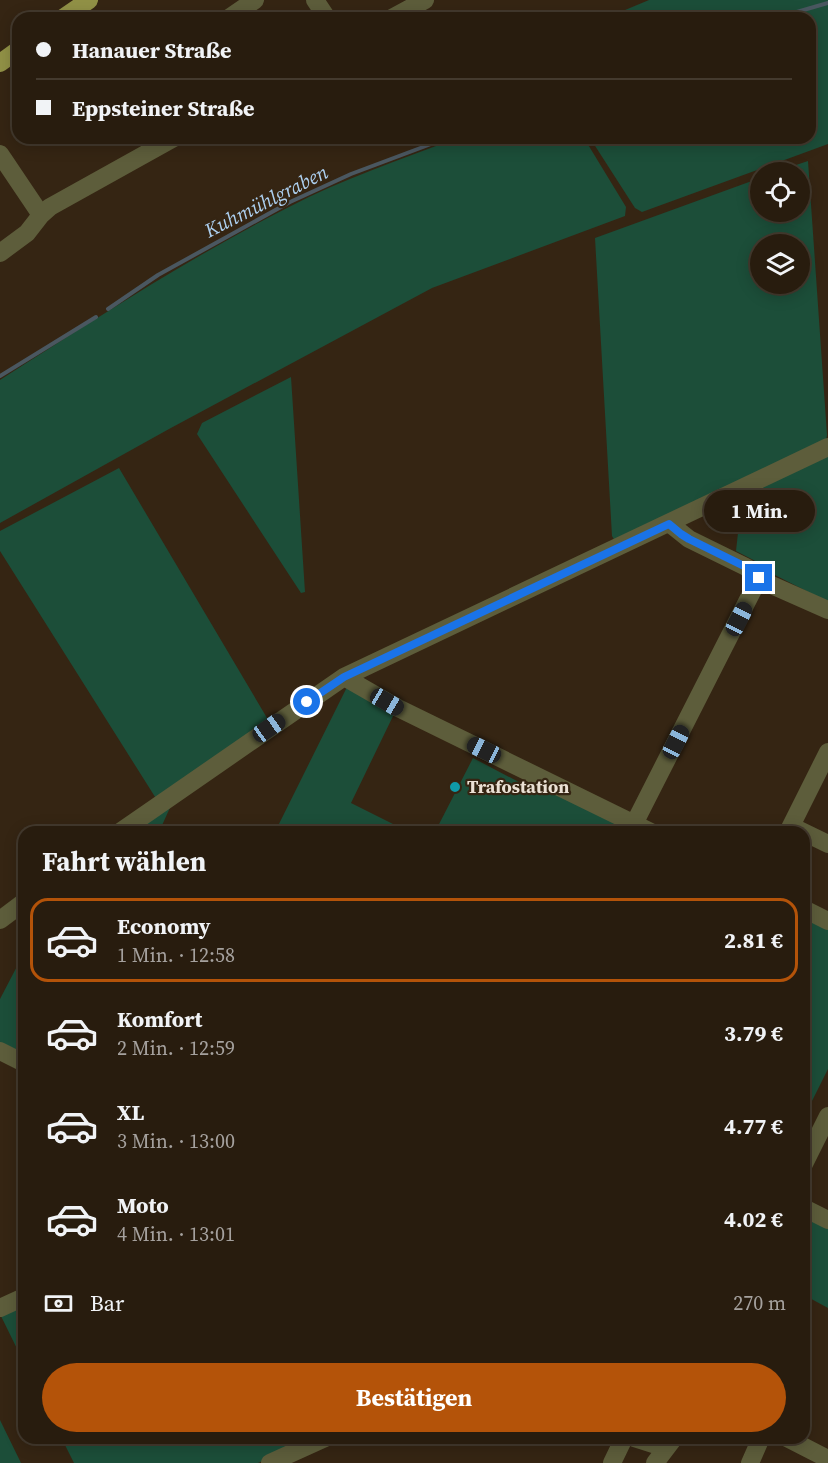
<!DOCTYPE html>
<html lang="de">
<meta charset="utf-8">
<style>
:root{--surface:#281c0e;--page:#34291c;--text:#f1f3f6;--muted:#a5a19e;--line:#443a2e;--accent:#b45309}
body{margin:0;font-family:"Source Serif 4",serif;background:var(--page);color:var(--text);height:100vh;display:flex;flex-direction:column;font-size:22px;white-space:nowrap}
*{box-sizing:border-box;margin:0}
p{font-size:20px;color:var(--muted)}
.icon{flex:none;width:33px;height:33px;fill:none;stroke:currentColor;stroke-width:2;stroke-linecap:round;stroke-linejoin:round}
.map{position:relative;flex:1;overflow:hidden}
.details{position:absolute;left:18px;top:826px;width:792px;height:618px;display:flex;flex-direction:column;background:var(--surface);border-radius:18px;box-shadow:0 3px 15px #0003,0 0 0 2px var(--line)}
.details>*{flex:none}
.top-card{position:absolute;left:12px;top:12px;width:804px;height:132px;border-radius:18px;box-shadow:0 3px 15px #0003,0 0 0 2px var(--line);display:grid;align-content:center;height:132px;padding:0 24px;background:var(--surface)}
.fabs{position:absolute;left:750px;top:162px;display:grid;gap:12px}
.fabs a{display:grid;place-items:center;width:60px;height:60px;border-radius:50%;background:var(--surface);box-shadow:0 3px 15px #0003,0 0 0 2px var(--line);font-size:30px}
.end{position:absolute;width:27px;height:27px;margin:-14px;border:8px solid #1a73e8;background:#fff;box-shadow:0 0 0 3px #fff}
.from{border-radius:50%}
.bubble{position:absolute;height:42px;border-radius:21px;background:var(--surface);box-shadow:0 3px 15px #0003,0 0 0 2px var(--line);font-size:20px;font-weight:700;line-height:42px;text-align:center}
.car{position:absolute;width:18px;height:36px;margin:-18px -9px;border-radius:8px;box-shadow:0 0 4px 2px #0007;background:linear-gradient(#222 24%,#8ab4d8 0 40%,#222 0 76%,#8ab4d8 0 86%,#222 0)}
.top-card b{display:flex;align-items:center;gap:21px;height:57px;font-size:22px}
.top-card b+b{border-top:2px solid var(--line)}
.top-card i{width:15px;height:15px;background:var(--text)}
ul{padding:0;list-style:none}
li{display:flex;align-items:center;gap:18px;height:84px;margin:0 12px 9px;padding:0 12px;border:3px solid transparent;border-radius:18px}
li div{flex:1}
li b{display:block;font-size:22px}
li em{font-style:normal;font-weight:700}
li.selected{border-color:var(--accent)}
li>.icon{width:54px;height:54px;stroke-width:1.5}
h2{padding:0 24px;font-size:27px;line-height:72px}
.pay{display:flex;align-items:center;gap:15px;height:66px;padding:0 24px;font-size:22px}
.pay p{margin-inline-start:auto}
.cta{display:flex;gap:12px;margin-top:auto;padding:12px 24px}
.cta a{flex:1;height:69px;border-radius:36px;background:var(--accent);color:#fff;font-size:24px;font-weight:700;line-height:69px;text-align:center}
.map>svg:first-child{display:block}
</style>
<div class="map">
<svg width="828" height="1463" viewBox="0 0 828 1463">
<rect width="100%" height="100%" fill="#352513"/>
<path fill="#1c4e39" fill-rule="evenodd" d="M649 0H828V144L642 212 635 208 590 138H810V18H606Z
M458 138H584L626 207 625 216 432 288 169 429 0 523V380C95 319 189 258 289 207 343 179 401 159 458 138Z
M808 161 827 435 824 453 828 451V602L765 570V566L736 551 743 487 616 543 612 536 595 238 760 178V212H800V172H775ZM760 244H800V284H760Z
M291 377 305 592 301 593 197 434 202 423Z
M119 468 270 723 157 800 0 551V531Z
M347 687 395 712 351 803 409 832H275Z
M473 758 536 791 540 783 639 832H435Z
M173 801 159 832H128Z
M804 915 828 928V1069L804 1117Z
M24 953V1054L0 1043V999Z
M804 1217 828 1229V1308L804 1295Z
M24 1302V1363L0 1314Z
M0 1420 21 1463H0Z
M62 1439H311L258 1463H74Z"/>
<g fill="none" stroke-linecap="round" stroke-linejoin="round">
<path stroke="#4a5760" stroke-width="4" d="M776 18 828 3
M108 309 158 275 290 202 351 174 447 138
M0 376 96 317"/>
<path stroke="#5d5d3b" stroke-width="18" d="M315 0 327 18
M229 18 255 0
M392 18 425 0
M0 154 41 215
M0 253 27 233 41 215 50 207 174 138
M669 523 689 539 746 567 767 583 828 610
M344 677 398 708 651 832
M634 824 759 578
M791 826 828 844
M120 832 344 677 828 447
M788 832 828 752
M804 909 828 921
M0 920 24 902
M0 1051 24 1063
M804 1164 828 1116
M804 1208 828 1220
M0 1308 24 1297
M634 1438 659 1446
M787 1438 828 1459
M270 1463 325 1438
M612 1463 624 1438
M655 1463 674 1438
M750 1463 761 1438"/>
<path stroke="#919146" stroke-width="18" d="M63 18 89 0
M0 63 18 50"/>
</g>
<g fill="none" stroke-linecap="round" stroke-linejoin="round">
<path stroke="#1a73e8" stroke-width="8" d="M307 702 344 677 669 524 681 534 689 539 746 567 759 578"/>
</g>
<circle fill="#0f9aa8" stroke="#352513" stroke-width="2" cx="455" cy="787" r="6"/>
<g text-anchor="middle" stroke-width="4.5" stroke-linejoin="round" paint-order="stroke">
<g font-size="18" font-weight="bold" fill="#ebe1d5" stroke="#352513" text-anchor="start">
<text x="467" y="793">Trafostation</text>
</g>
<g font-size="20" font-style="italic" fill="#add0f0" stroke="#352513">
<text transform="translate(266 201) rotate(-27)" y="7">Kuhmühlgraben</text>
</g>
</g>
</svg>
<div class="fabs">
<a><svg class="icon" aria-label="locate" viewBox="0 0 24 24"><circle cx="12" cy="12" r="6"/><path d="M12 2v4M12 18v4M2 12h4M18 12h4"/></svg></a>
<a><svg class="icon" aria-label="layers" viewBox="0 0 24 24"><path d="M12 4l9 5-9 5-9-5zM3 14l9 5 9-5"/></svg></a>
</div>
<i class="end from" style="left:307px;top:702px"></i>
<i class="end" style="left:759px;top:578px"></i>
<div class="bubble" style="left:704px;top:490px;width:111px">1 Min.</div>
<i class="car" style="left:739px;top:619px;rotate:27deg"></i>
<i class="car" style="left:387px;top:702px;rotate:120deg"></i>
<i class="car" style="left:269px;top:728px;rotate:55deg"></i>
<i class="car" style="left:676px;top:742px;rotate:27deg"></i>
<i class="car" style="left:484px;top:750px;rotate:296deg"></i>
<div class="top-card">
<b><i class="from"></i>Hanauer Straße</b>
<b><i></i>Eppsteiner Straße</b>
</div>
<section class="details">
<h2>Fahrt wählen</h2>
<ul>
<li class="selected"><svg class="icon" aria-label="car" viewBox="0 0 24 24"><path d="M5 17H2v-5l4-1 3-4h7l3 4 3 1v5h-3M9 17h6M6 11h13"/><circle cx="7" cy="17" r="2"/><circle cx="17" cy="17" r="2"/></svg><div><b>Economy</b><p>1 Min. · 12:58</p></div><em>2.81 €</em></li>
<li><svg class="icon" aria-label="car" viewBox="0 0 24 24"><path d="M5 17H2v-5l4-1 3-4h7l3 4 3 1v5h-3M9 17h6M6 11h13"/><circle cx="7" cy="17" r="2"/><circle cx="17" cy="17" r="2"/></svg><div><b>Komfort</b><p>2 Min. · 12:59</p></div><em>3.79 €</em></li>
<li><svg class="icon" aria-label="car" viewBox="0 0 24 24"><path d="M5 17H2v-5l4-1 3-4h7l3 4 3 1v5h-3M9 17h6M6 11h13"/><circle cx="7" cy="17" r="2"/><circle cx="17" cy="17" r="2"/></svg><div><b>XL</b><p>3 Min. · 13:00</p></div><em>4.77 €</em></li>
<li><svg class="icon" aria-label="car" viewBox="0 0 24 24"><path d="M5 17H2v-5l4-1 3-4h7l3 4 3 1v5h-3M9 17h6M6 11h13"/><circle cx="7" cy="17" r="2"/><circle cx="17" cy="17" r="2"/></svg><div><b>Moto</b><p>4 Min. · 13:01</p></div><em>4.02 €</em></li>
</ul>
<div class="pay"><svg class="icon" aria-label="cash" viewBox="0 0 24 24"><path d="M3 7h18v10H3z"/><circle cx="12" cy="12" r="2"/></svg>Bar<p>270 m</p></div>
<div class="cta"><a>Bestätigen</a></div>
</section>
</div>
